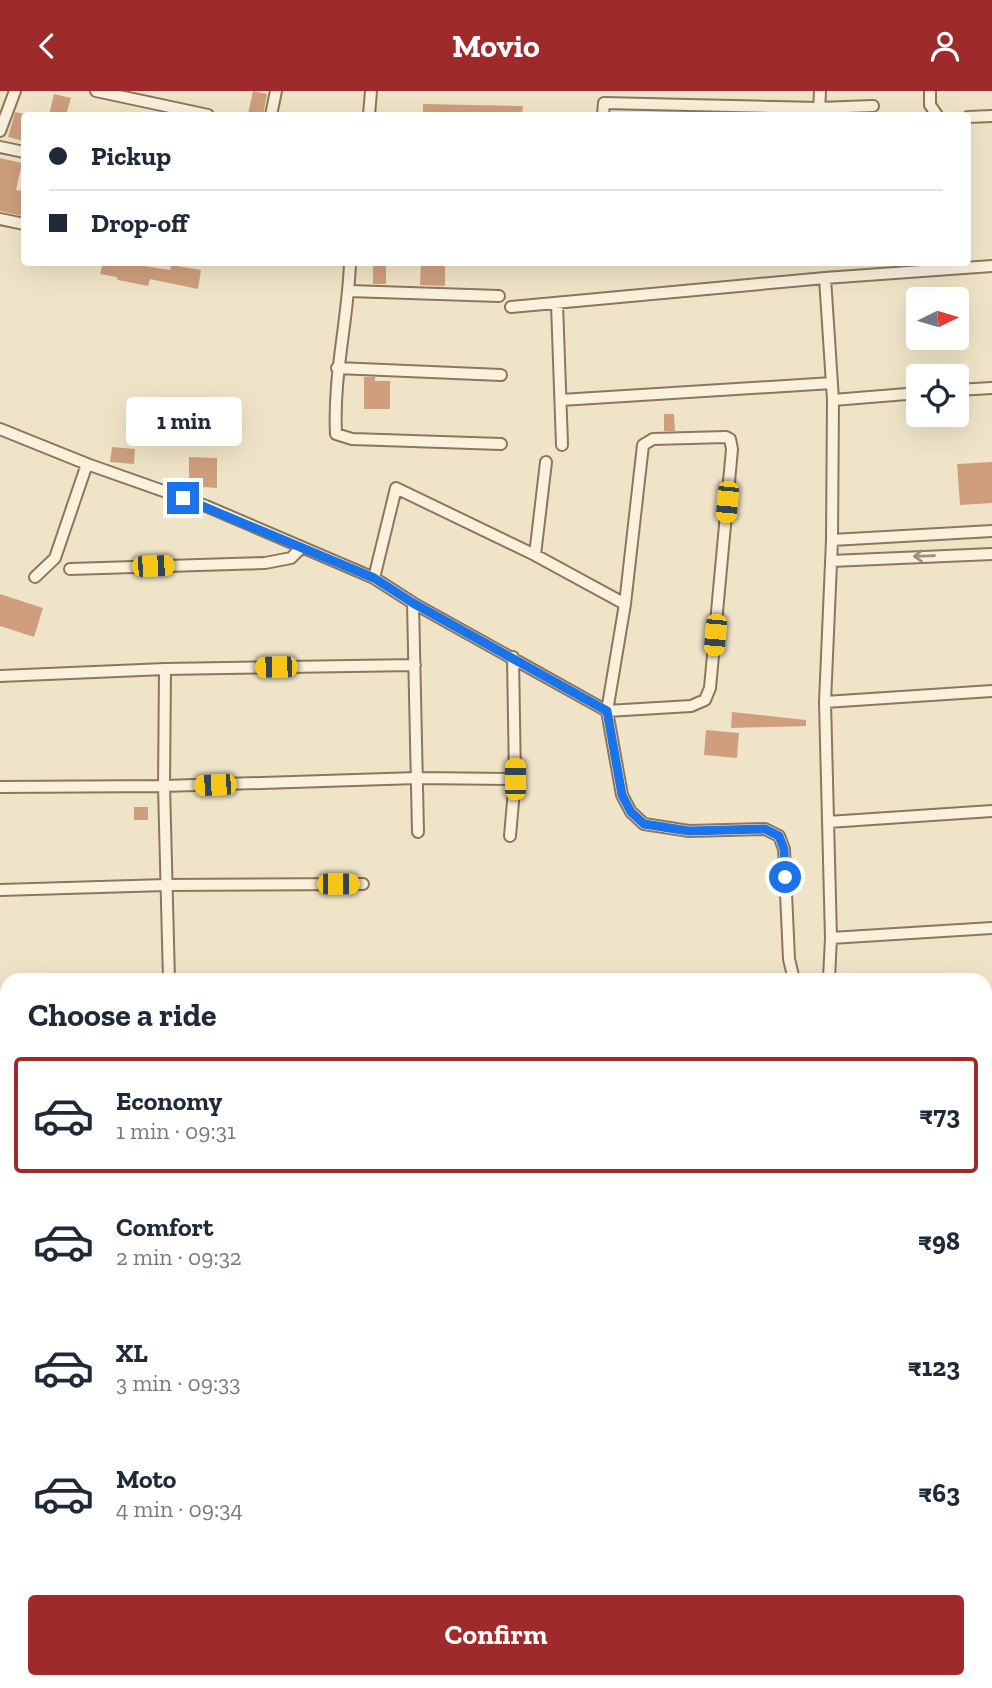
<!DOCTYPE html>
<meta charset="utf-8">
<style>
:root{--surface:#fff;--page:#f6f6f7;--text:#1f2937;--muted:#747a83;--line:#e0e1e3;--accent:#9e2a2b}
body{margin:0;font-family:"Zilla Slab",serif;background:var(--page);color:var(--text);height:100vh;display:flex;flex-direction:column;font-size:26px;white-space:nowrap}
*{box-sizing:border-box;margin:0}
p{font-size:23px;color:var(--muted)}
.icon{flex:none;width:38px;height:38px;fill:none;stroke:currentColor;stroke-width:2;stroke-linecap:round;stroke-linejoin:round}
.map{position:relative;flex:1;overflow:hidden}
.details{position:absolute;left:0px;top:882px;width:992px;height:716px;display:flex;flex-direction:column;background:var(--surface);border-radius:21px 21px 0 0;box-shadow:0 7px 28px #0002}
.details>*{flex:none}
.banner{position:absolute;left:21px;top:21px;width:950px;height:154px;border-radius:7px;box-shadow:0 7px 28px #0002;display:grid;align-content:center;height:154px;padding:0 28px;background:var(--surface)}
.needle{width:46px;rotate:85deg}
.buttons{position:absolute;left:906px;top:196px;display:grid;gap:14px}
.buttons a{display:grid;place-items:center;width:63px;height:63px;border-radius:7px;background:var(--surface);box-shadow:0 7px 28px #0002;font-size:35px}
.end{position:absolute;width:32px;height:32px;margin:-16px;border:9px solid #1a73e8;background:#fff;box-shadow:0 0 0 4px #fff}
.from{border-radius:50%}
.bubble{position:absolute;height:49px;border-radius:7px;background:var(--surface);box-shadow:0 7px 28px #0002;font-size:23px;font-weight:700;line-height:49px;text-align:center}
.car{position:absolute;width:21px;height:42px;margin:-21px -10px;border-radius:9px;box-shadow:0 0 5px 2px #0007;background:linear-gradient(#f5c518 24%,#345 0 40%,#f5c518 0 76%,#345 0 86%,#f5c518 0)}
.banner b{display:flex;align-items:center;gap:24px;height:66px;font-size:26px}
.banner b+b{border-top:2px solid var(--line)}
.banner i{width:18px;height:18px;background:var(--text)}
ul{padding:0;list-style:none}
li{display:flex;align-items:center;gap:21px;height:116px;margin:0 14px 10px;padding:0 14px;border:4px solid transparent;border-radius:7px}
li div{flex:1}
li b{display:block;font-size:26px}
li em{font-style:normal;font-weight:700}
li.active{border-color:var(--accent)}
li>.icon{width:63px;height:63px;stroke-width:1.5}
h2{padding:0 28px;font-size:32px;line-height:84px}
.primary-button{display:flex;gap:14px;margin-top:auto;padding:14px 28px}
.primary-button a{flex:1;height:80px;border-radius:7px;background:var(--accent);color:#fff;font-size:28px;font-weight:700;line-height:80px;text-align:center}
header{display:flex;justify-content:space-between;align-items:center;height:91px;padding:0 28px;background:var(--accent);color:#fff;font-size:32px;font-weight:700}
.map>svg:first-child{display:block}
</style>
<header><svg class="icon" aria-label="back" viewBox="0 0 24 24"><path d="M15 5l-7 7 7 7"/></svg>Movio<svg class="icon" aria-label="person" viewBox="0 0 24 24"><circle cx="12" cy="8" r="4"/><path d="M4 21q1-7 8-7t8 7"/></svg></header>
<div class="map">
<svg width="992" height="1597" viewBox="0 0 992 1597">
<rect width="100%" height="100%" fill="#f0e4c8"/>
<path fill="#cf9f7d" d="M253 0 267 3 263 24 248 23Z
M54 3 71 7 66 24H49Z
M423 13 523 15 522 24H423Z
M15 21 24 23V50L8 46Z
M0 67 22 72 16 99 24 100 22 125 0 120Z
M103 172H124L170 179 171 174 201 179 198 198 150 188 148 195 118 189 117 186 100 183Z
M373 172H386V193H373Z
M421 172H445V195L420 194Z
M364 286H375V290H390V318H364Z
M664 323H674L675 340H664Z
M112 356 135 358 134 373 110 371Z
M189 366 217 367V397L189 395Z
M992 371V412L960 414 957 373Z
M0 503 43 517 34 546 0 535Z
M732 621 806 629V635L731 637Z
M706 639 739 642 737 667 704 664Z
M134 716H148V729H134Z"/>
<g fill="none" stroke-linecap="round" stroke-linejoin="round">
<g stroke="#8d765c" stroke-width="9">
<path id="lane" d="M1 1597 7 1522
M33 1597V1591
M65 1597V1591
M95 1597V1591"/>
</g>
<g stroke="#8d765c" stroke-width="14">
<path id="street" d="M96 0 208 24
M930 0V14L937 24
M819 22 820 0
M271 24 276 0
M369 24 371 0
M603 24 604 12 819 17 873 15
M968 26 992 25
M0 40 15 0
M0 56 24 61
M0 128 24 133
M350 172C348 229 333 285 336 343L352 348 501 353
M825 187 833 309 832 449 825 611 831 847 829 887
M349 200 499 205
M557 213 562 354
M511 216 825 187 992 175
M337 277 501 284
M957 299 992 297
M561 309 832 292
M833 309 919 302
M0 338 87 373 206 415 374 487 413 512 607 620 622 704 631 721 644 733 689 740 765 738 779 745 784 758 789 868 794 889
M726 346 730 348 732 358 710 597 705 609 691 615 607 620 625 513 643 354 653 348Z
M832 449 992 440
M535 464 546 371
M831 470 992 463
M70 478 265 472 291 467 301 457
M35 486 55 467 87 373
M374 487 396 397 535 464 625 513
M413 512 418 741
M165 578 164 695 169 889
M0 585 165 578 415 574
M825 611 992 600
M0 696 164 695 417 687 515 688
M828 731 992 720
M510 745 515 688 513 566
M0 799 166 794 363 793
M831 847 992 837
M670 1591 701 1597
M617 1597 618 1591
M893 1597 895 1591"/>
</g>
<g stroke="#6f573f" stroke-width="19">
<path id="secondary" d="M985 1297 992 1298
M0 1322H7
M985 1385 992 1384
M0 1409H7"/>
</g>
<g stroke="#5b4430" stroke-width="24">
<path id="highway" d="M985 1321H992
M0 1353H7
M985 1356 992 1355
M0 1382H7"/>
</g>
<use href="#lane" stroke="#faf1dc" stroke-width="5"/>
<use href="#street" stroke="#faf1dc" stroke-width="10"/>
<use href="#secondary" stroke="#faf1dc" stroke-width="16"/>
<use href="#highway" stroke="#e0a458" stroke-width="21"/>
</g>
<defs><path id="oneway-shaft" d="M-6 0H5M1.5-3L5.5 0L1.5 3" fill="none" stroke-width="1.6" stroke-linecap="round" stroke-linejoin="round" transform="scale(1.75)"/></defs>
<use stroke="#9c907e" href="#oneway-shaft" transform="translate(924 465) rotate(178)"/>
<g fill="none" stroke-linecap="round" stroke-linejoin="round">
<path stroke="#1a73e8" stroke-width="9" d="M183 407 374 487 413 512 607 620 622 704 631 721 644 733 689 740 765 738 779 745 784 758 785 786"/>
</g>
</svg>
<div class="buttons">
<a><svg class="needle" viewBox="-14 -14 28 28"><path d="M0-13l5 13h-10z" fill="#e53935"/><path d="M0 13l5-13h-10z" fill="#747a83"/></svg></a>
<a><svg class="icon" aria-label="locate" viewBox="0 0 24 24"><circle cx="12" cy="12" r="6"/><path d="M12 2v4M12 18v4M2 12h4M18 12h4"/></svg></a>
</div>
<i class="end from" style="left:785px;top:786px"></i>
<i class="end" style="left:183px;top:407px"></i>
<div class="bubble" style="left:126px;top:306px;width:116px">1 min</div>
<i class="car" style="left:727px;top:411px;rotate:185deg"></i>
<i class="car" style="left:153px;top:475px;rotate:88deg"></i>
<i class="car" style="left:715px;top:544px;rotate:185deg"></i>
<i class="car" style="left:276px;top:576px;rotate:269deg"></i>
<i class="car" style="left:515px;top:688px;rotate:0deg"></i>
<i class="car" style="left:215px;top:694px;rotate:268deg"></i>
<i class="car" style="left:338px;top:793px;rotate:90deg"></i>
<div class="banner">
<b><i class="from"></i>Pickup</b>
<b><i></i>Drop-off</b>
</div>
<section class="details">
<h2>Choose a ride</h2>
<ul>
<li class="active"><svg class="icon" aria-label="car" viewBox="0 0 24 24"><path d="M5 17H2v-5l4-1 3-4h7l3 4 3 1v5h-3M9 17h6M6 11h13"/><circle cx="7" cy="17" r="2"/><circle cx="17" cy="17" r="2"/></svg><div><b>Economy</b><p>1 min · 09:31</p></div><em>₹73</em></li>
<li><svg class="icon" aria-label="car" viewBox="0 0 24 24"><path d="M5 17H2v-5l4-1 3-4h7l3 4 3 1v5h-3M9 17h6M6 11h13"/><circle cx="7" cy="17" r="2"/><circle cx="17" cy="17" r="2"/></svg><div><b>Comfort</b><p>2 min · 09:32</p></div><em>₹98</em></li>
<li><svg class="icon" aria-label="car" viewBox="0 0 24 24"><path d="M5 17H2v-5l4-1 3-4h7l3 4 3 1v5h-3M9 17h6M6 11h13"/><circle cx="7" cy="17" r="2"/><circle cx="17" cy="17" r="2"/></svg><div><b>XL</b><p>3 min · 09:33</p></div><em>₹123</em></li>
<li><svg class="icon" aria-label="car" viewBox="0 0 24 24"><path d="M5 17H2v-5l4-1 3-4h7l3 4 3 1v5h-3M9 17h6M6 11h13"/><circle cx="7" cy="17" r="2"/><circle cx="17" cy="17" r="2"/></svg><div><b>Moto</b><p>4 min · 09:34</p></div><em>₹63</em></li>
</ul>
<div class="primary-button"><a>Confirm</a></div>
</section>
</div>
